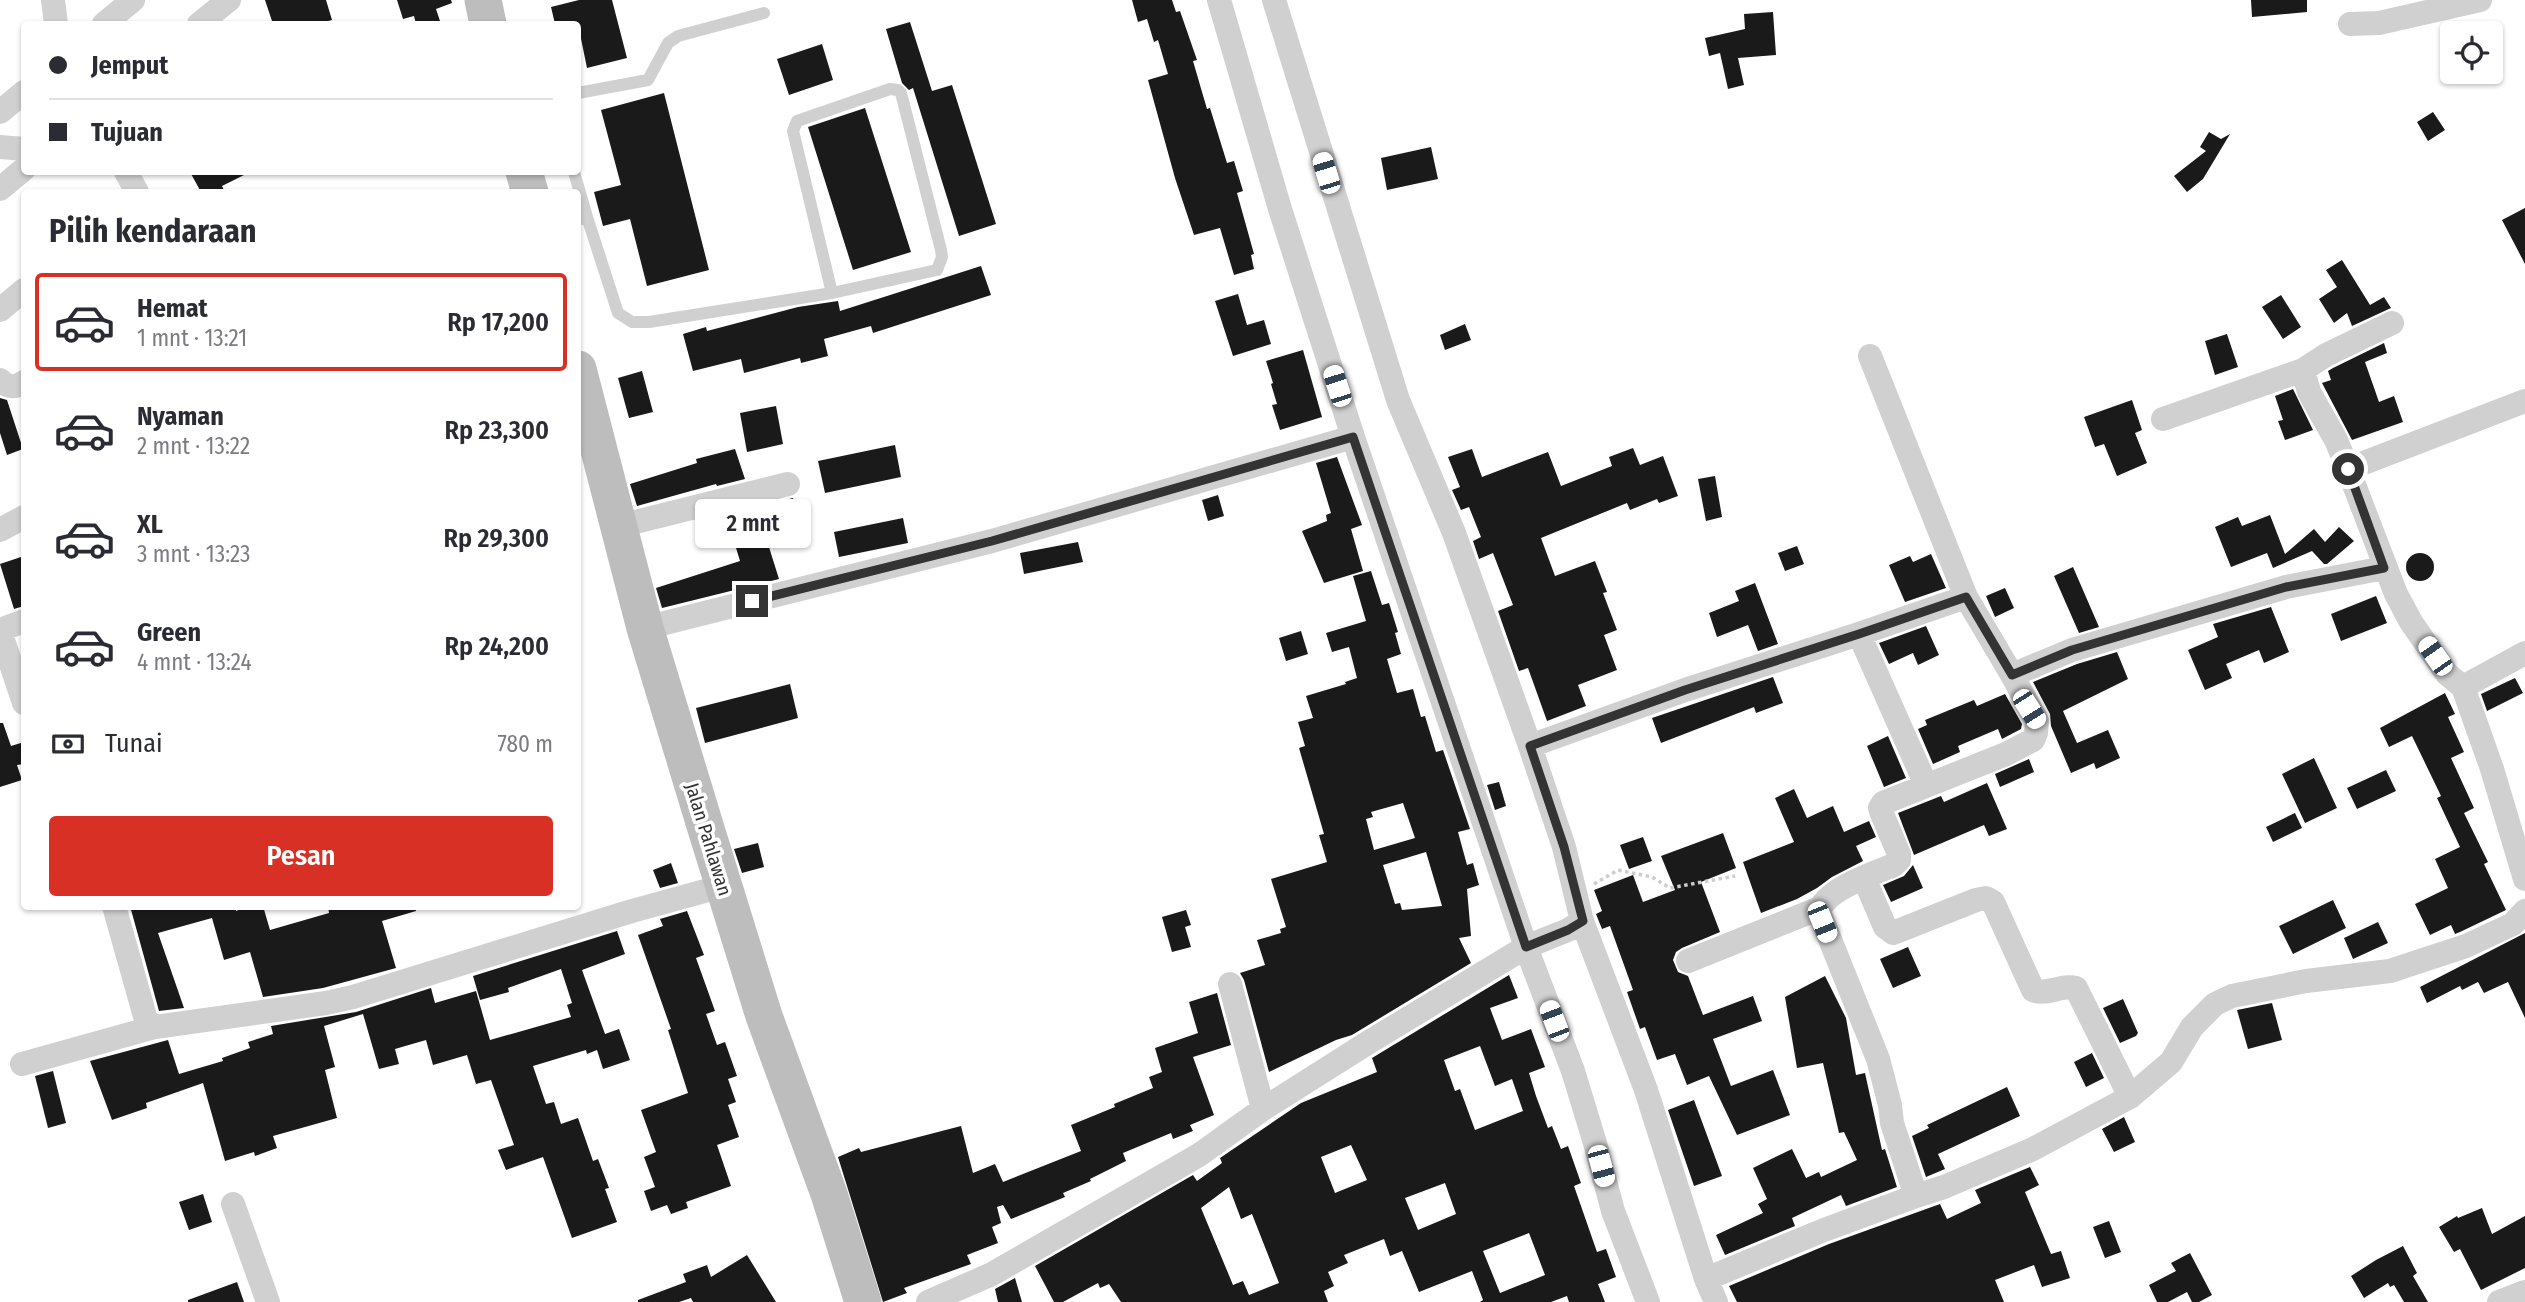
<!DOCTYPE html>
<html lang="id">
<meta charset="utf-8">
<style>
:root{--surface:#fff;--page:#f2f2f3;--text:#2b2b33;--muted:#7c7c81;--line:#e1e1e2;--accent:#d93025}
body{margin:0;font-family:"Fira Sans Condensed",sans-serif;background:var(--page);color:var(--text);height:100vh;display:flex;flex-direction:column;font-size:26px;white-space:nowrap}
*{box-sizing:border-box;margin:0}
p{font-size:23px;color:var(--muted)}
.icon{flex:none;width:38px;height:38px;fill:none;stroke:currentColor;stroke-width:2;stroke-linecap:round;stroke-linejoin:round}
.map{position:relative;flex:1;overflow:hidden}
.panel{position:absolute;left:21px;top:189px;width:560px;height:721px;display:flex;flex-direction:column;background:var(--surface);border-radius:7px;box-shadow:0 2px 5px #0004}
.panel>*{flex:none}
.banner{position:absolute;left:21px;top:21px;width:560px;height:154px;border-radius:7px;box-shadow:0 2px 5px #0004;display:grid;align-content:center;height:154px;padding:0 28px;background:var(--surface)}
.controls{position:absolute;left:2440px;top:21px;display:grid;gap:14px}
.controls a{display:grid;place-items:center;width:63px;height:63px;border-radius:7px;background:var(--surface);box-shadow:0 2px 5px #0004;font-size:35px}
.end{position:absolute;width:32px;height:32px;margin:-16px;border:9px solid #333;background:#fff;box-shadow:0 0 0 4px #fff}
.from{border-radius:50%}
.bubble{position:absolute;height:49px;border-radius:7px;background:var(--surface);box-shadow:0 2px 5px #0004;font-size:23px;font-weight:600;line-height:49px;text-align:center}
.car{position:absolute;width:21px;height:42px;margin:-21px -10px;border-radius:9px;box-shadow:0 0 5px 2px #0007;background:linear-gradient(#fff 24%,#345 0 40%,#fff 0 76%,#345 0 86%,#fff 0)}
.banner b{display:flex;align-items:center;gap:24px;height:66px;font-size:26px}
.banner b+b{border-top:2px solid var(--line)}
.banner i{width:18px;height:18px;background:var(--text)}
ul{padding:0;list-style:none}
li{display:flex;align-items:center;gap:21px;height:98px;margin:0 14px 10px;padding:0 14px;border:4px solid transparent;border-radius:7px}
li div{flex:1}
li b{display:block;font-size:26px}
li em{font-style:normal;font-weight:600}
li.on{border-color:var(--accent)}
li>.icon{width:63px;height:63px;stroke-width:1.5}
h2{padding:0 28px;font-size:32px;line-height:84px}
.pay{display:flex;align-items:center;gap:18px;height:77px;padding:0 28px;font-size:26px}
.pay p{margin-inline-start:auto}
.primary-button{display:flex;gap:14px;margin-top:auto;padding:14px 28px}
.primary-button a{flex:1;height:80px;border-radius:7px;background:var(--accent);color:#fff;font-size:28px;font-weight:600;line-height:80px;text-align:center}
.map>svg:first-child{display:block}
</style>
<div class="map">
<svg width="2525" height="1302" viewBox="0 0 2525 1302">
<rect width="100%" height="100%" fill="#fff"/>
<path fill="#1a1a1a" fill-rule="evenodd" d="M265 0H326L332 20 317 24H273Z
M397 0H451L452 3 436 9 441 24H416L414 16 403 19Z
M579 0H612L627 58 587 68 578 24H555L551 7Z
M1132 0H1172L1176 12 1180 11 1197 60 1193 61 1207 109 1210 108 1227 163 1234 161 1243 191 1237 193 1254 254 1251 255 1254 269 1234 275 1220 228 1194 235 1175 178 1148 80 1168 74 1158 40 1154 42 1147 19 1138 22Z
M2251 0H2307V12L2252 17Z
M1773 12 1776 55 1738 58 1744 85 1728 89 1720 53 1709 56 1705 38 1745 29 1744 14Z
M910 22 932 91 952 85 996 224 959 236 913 88 909 90 902 83 886 29Z
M822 44 833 80 789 95 777 59Z
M664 93 709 270 647 286 630 219 603 226 594 192 621 185 601 110Z
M865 108 911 252 853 270 808 127Z
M2433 112 2445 130 2428 141 2417 122Z
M2209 132 2221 139 2230 134 2203 179 2187 192 2174 176 2206 151 2200 147Z
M1431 147 1438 179 1387 190 1381 158Z
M190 172H250L222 186 225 192H201Z
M2525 208V264L2502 220Z
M2342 260 2370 305 2384 297 2391 308 2352 326 2347 313 2334 323 2319 299 2337 287 2326 270Z
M981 266 991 295 873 333 871 326 824 339 828 356 801 363 800 358 744 373 741 359 693 371 683 334 706 327 707 331 798 307 838 301 840 311Z
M1238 294 1247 325 1264 320 1271 344 1233 356 1215 301Z
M2281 295 2301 327 2283 339 2262 307Z
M1465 324 1471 340 1445 350 1440 335Z
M2227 334 2238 367 2215 375 2205 341Z
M2384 343 2387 353 2365 362 2379 402 2394 396 2403 422 2352 440 2322 383 2331 380 2328 371 2333 368Z
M1303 350 1322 417 1280 430 1272 405 1277 404 1271 384 1273 383 1266 361Z
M642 371 653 412 629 418 618 378Z
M2293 389 2313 430 2285 440 2278 421 2283 420 2275 396Z
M0 398 7 400 23 449 7 455 0 433Z
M2132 400 2142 430 2135 433 2147 463 2117 476 2104 444 2095 447 2084 417Z
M776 406 783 444 747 452 740 413Z
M895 445 901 477 825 493 818 461Z
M1633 448 1640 465 1663 456 1678 496 1659 503 1657 499 1630 510 1627 503 1541 538 1555 576 1595 561 1607 592 1603 593 1617 630 1604 635 1617 670 1578 685 1586 706 1547 721 1528 668 1519 671 1498 611 1513 605 1493 553 1479 559 1473 541 1481 537 1469 507 1461 510 1452 490 1460 487 1448 457 1472 449 1482 477 1548 452 1561 486 1612 466 1609 457Z
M735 449 745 479 717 486 716 484 637 506 630 484 697 463 696 459Z
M1337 457 1362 525 1351 529 1363 571 1324 583 1302 531 1327 521 1326 515 1331 513 1316 463Z
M1715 476 1722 517 1706 521 1698 479Z
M1218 495 1224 516 1208 521 1202 500Z
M793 498 804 533 768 544 779 579 662 608 656 588 740 561 726 515Z
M2270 515 2285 554 2314 529 2325 542 2339 527 2354 541 2327 564H2324L2312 551 2273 568 2267 553 2231 567 2215 527 2238 517 2242 526Z
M903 518 908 543 839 557 834 532Z
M1078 542 1083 562 1024 574 1020 553Z
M1797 546 1804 564 1785 571 1778 553Z
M2406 567a14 14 0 1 1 28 0a14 14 0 1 1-28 0Z
M1931 554 1946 588 1905 602 1889 565 1910 556 1913 562Z
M24 556V606L14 609 0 564Z
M2073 567 2099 627 2079 633 2054 576Z
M1371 571 1382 605 1389 603 1398 632 1395 633 1401 654 1387 659 1397 693 1413 689 1421 717 1425 716 1436 752 1443 750 1470 829 1458 832 1467 865 1473 863 1479 885 1467 889 1471 936 1459 938 1471 963 1352 1035 1336 1040 1269 1072 1244 980 1240 973 1265 965 1257 940 1281 933 1280 929 1286 927 1271 879 1327 862 1319 835 1324 834 1299 748 1305 746 1298 722 1313 718 1306 696 1346 684 1345 682 1357 678 1349 647 1332 652 1326 633 1366 621 1353 576ZM1403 803 1415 838 1374 850 1366 819 1373 817 1371 812ZM1426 852 1442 906 1402 910 1400 903 1395 904 1383 865Z
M1755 583 1778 644 1758 651 1748 625 1717 637 1709 613 1739 601 1735 591Z
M2005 588 2014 608 1995 617 1986 596Z
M2376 596 2387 623 2341 641 2331 614Z
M2271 607 2289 652 2264 663 2259 650 2226 664 2232 678 2205 690 2188 650 2218 637 2213 624Z
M1926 626 1939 655 1918 665 1913 653 1889 664 1879 643Z
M1301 631 1308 654 1286 661 1279 638Z
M2117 652 2128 679 2063 711 2077 743 2108 730 2120 758 2096 769 2094 763 2071 773 2051 726 2050 714 2033 682 2077 664Z
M1773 677 1783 703 1756 713 1754 707 1661 743 1652 718Z
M2515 678 2523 693 2487 711 2481 694Z
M790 684 798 718 705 743 696 708Z
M2445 693 2455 714 2448 717 2464 752 2451 758 2474 808 2464 813 2488 862 2484 864 2506 910 2460 932 2455 934 2451 925 2430 935 2415 904 2448 888 2435 859 2460 847 2437 798 2441 796 2412 736 2389 747 2380 728Z
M2005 694 2022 724 2021 729 2002 739 1998 729 1958 746 1960 752 1933 764 1918 729 1927 725 1925 720 1974 700 1977 706Z
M0 723H3L11 746 24 742V764L17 765 22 780 0 787Z
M1888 736 1906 778 1884 787 1867 746Z
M2314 758 2337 808 2305 823 2282 774Z
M2029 759 2034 772 2000 787 1995 774Z
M2386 770 2396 791 2357 809 2347 788Z
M1499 782 1506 806 1495 810 1487 785Z
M1987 783 2007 829 1989 836 1984 825 1914 855 1898 813 1941 796 1944 802Z
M1794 789 1807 818 1833 806 1844 832 1869 821 1876 837 1856 846 1863 861 1832 877 1817 888 1797 899 1761 913 1743 862 1794 842 1775 798Z
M2295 813 2302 828 2273 842 2266 827Z
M1723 833 1736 868 1701 882 1720 932 1682 948 1676 952 1673 960 1678 972 1688 976 1703 1015 1753 996 1762 1021 1713 1039 1731 1086 1773 1070 1790 1115 1737 1135 1709 1076 1687 1085 1675 1054 1657 1060 1645 1027 1640 1029 1634 1012 1627 992 1633 990 1610 926 1602 929 1596 914 1602 911 1594 890 1633 875 1643 902 1675 890 1661 856Z
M1643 837 1652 861 1629 869 1620 845Z
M758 843 764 867 742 873 734 849Z
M671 863 678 883 660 888 653 870Z
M1913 865 1923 888 1891 902 1883 885 1904 876Z
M2333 900 2346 928 2293 954 2279 926Z
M130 906H235L236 911 250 906H263L270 930 329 913 328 906H415L416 911 382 921 396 968 323 988 263 997 250 952 224 960 212 918 158 933 184 1008 159 1011Z
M1186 910 1191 925 1185 927 1191 947 1172 952 1162 917Z
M687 911 704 955 696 958 715 1011 706 1014 717 1045 725 1042 737 1076 728 1079 736 1102 728 1105 739 1137 717 1145 731 1186 686 1202 688 1208 671 1214 667 1205 651 1211 644 1191 655 1187 644 1157 656 1152 641 1110 688 1093 668 1030 671 1029 638 935 663 926 660 919Z
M2378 922 2388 943 2353 959 2344 938Z
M617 931 625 954 582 970 605 1034 619 1029 630 1060 603 1069 597 1050 587 1054 586 1050 533 1066 546 1104 554 1102 561 1124 578 1118 593 1161 598 1159 609 1188 605 1189 617 1222 572 1238 543 1157 506 1170 498 1150 514 1145 491 1080 476 1084 467 1055 433 1065 426 1040 395 1049 399 1064 379 1069 363 1014 324 1026 335 1067 325 1070 337 1118 273 1136 277 1148 255 1156 254 1152 225 1161 203 1083 146 1103 147 1108 112 1120 90 1061 168 1040 179 1074 223 1061 222 1058 250 1048 248 1042 273 1034 271 1026 356 1012 431 988 435 1003 476 991 490 1040 571 1017 567 1005 572 1003 561 969 508 988 509 992 480 1000 473 976Z
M2525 933V1018L2508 982 2484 993 2478 982 2462 990 2460 986 2427 1003 2420 987Z
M1908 947 1921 976 1893 988 1880 959Z
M1509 975 1518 998 1490 1008 1502 1040 1531 1029 1545 1067 1529 1073 1536 1096 1548 1128 1552 1126 1561 1149 1568 1146 1581 1183 1574 1186 1597 1252 1606 1249 1616 1277 1598 1284 1605 1302H1569L1567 1296 1551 1302H1480L1483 1300 1472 1271 1419 1292 1402 1251 1390 1256 1384 1239 1344 1255 1348 1263 1328 1272 1334 1286 1324 1291 1328 1302H1121L1109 1284 1100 1288 1098 1283 1063 1302H1054L1035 1266 1193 1175 1197 1181 1222 1163 1220 1158 1301 1103 1377 1072 1372 1058ZM1480 1046 1495 1086 1512 1079 1523 1111 1475 1130 1460 1089 1455 1091 1444 1060ZM1351 1145 1367 1180 1335 1193 1321 1157ZM1445 1183 1456 1214 1418 1230 1405 1198ZM1229 1187 1241 1219 1252 1214 1279 1283 1249 1295 1243 1281 1233 1285 1201 1208ZM1529 1233 1545 1275 1500 1293 1483 1251Z
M1825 976 1846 1018 1856 1075 1865 1073 1882 1150 1885 1149 1897 1187 1846 1206 1841 1195 1792 1218 1795 1226 1725 1255 1716 1235 1763 1213 1758 1204 1767 1199 1753 1168 1792 1149 1806 1178 1819 1172 1821 1177 1857 1160 1844 1132 1839 1133 1823 1063 1797 1068 1785 997Z
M1217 993 1231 1045 1193 1057 1214 1115 1190 1125 1193 1131 1173 1139 1171 1133 1123 1153 1126 1161 1090 1179 1091 1181 1063 1193 1065 1197 1011 1219 1003 1205 997 1207 1001 1223 992 1227 998 1243 967 1255 971 1264 904 1288 907 1293 883 1302 838 1157 859 1148 861 1152 961 1126 973 1173 995 1164 1003 1182 1081 1151 1071 1125 1115 1107 1114 1104 1153 1088 1149 1077 1162 1072 1155 1048 1198 1033 1189 1002Z
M2123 999 2138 1033 2136 1036 2120 1043 2103 1008Z
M2272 1003 2282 1040 2248 1049 2237 1010Z
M2092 1053 2104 1078 2086 1087 2074 1062Z
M53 1071 66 1123 48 1128 35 1076Z
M2007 1087 2020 1116 1938 1154 1945 1169 1926 1177 1912 1136 1929 1128 1927 1125Z
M1694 1100 1722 1176 1694 1186 1668 1110Z
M2124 1117 2135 1142 2114 1152 2102 1129Z
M2030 1167 2039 1185 2025 1192 2051 1254 2061 1251 2070 1278 2042 1287 2034 1265 1995 1280 2004 1302H1737L1729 1286 1829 1244 1940 1204 1947 1219 1981 1203 1975 1190Z
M203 1194 212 1222 189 1230 179 1202Z
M2482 1208 2492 1234 2525 1216V1268L2481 1290 2460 1249 2454 1252 2439 1227 2457 1216 2458 1218Z
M2109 1221 2121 1252 2105 1258 2093 1227Z
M2403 1246 2417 1273 2413 1276 2428 1302H2404L2394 1285 2390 1287 2388 1283 2364 1298 2351 1276 2376 1260Z
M2190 1253 2212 1295 2199 1302H2192L2187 1292 2168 1302H2157L2149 1285 2176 1271 2171 1263Z
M747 1255 776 1302H693L691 1298 679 1302H638V1300L686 1282 683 1274 707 1265 711 1277Z
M1015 1278 1022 1302H998L995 1289Z
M237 1282 244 1302H188V1300Z"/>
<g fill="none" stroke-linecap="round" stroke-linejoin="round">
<path stroke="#cdcdcd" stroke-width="3.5" stroke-dasharray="3.5 3.5" stroke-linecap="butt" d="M1594 884 1618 870 1652 877 1670 888 1735 876"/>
<path stroke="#d0d0d0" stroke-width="12" d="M890 89 898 90 901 93 941 250 942 257 937 270 832 293 793 131 797 121Z
M578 93 648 80 668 43 678 36 764 13
M574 172 587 217
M578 220 587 217 618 313 632 322H649L832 293"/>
<path stroke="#d0d0d0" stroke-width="24" d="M53 0 56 24
M1219 0 1280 209 1353 437 1526 947 1573 1071 1595 1143 1613 1211 1648 1302
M1274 0 1398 400 1454 533 1530 746 1564 847 1582 921 1646 1090 1706 1279 1716 1302
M104 24 133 0
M199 24 229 0
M2350 24 2379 23 2480 0
M0 112 24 92
M0 147 24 149
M126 172 137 192
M0 189 24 169
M0 310 24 290
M1870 356 1966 597
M2303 370 2326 355 2392 323
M0 380C8 388 15 388 24 382
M2163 419 2303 370 2309 392 2336 440 2348 469 2396 594 2411 622 2447 674 2463 687 2492 769 2525 879
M2348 469 2525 401
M619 526 788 484
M0 530 24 517
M2384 568 2286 587 2072 650 2012 675 2037 721 2036 733 2033 740 2006 754 1883 803 1880 808 1882 814 1899 854V860L1894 865C1874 873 1824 890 1819 912L1878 1059 1890 1105 1892 1123 1916 1196 1944 1187 2033 1149 2130 1097 2171 1062 2192 1027 2215 1004 2232 996 2306 981 2390 971 2466 946 2513 924 2525 911
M645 628 992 541 1353 437
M0 630 24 621
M0 631 24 703
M1859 634 1926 785
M2463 687 2525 653
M1530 746 1685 690 1859 634 1966 597 2012 675
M1864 878 1885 927 1893 933 1976 900 1986 898 1993 902 2033 990C2046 996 2062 984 2076 988L2130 1097
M114 906 146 1020 155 1027
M1688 961 1820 908
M1230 984 1263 1109
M22 1064 155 1027 326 1003 353 997 632 911 723 886
M233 1204 268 1302
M1706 1279 1824 1230 1916 1196
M928 1302 992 1274 1199 1155 1263 1109 1369 1042 1526 947 1568 930 1582 921
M2499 1302 2525 1292"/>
<path stroke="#bdbdbd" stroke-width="37" d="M483 0 488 24
M524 172 530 192
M578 369 645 628 707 832 764 1016 829 1194 863 1302"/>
</g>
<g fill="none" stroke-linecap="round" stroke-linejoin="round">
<path stroke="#333" stroke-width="9" d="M752 601 992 541 1353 437 1526 947 1568 930 1583 921 1564 847 1530 746 1685 690 1859 634 1966 597 2012 675 2072 650 2286 587 2384 568 2348 469"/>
</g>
<g text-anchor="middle" stroke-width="7" stroke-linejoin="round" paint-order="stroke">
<g font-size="19" fill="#333" stroke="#fff">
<text transform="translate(709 839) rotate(73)" y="7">Jalan Pahlawan</text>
</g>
</g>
</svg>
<div class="controls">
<a><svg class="icon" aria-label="locate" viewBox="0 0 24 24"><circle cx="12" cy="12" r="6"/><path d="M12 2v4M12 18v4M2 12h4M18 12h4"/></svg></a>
</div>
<i class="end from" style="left:2348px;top:469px"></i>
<i class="end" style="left:752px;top:601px"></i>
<div class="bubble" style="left:695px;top:499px;width:116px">2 mnt</div>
<i class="car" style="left:1326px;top:173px;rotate:343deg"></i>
<i class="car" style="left:1337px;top:386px;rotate:342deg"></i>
<i class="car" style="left:2435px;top:656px;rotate:325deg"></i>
<i class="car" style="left:2029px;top:709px;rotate:148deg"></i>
<i class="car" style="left:1822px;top:922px;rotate:158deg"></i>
<i class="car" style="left:1554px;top:1021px;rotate:339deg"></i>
<i class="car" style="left:1601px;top:1166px;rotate:165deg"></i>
<div class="banner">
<b><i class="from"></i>Jemput</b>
<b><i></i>Tujuan</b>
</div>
<section class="panel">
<h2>Pilih kendaraan</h2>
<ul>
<li class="on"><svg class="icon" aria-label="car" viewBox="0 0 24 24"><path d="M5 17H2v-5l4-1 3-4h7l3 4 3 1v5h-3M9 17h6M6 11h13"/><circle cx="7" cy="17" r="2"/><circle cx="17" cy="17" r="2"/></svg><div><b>Hemat</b><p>1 mnt · 13:21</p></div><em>Rp 17,200</em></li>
<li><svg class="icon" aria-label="car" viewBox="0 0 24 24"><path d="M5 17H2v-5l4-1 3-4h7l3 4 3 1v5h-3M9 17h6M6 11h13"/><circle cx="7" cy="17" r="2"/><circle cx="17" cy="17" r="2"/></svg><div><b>Nyaman</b><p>2 mnt · 13:22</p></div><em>Rp 23,300</em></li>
<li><svg class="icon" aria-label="car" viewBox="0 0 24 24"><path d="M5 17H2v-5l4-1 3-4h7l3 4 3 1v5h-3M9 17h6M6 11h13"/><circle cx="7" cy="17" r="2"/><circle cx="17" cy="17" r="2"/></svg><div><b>XL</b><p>3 mnt · 13:23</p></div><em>Rp 29,300</em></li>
<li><svg class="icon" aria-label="car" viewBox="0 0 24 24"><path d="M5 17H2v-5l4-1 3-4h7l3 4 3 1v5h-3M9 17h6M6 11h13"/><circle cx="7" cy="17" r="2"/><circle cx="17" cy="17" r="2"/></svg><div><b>Green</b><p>4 mnt · 13:24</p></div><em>Rp 24,200</em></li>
</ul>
<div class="pay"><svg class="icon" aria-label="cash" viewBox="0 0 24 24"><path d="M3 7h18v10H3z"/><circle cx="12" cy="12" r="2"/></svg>Tunai<p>780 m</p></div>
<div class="primary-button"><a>Pesan</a></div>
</section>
</div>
